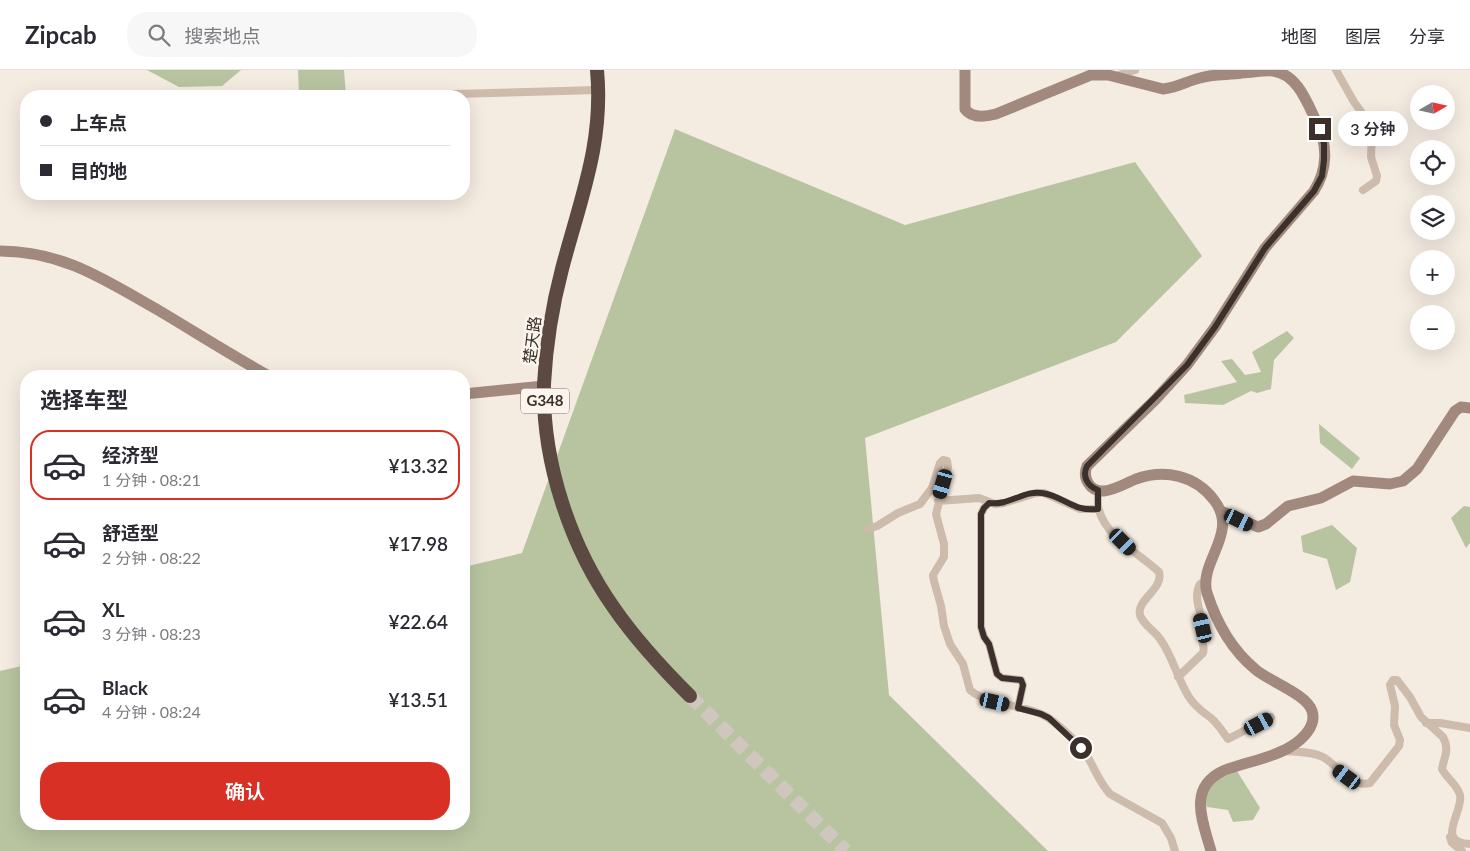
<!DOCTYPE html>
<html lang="zh">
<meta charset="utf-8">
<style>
:root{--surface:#fff;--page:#f7f7f7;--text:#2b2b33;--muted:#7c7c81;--line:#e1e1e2;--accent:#d93025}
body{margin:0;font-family:Lato,"Noto Sans SC",sans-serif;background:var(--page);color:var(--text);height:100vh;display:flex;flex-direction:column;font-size:19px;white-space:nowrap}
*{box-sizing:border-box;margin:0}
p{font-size:16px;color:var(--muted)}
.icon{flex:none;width:28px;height:28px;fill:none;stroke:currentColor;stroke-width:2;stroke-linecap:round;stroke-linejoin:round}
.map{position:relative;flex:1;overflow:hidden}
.details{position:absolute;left:20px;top:300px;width:450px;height:460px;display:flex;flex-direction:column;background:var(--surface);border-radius:20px;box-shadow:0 5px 20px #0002}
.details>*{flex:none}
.banner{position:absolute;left:20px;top:20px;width:450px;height:110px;border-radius:20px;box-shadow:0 5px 20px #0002;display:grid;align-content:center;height:110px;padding:0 20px;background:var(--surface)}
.needle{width:32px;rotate:81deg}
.fabs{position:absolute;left:1410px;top:15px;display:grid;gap:10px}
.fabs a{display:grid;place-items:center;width:45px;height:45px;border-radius:50%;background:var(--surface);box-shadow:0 5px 20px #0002;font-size:25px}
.end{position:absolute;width:22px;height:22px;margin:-11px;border:6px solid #3b302b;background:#fff;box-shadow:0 0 0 2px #fff}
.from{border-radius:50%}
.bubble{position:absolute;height:35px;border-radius:18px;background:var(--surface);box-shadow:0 5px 20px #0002;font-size:16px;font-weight:600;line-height:35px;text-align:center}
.car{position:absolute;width:15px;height:30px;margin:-15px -8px;border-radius:6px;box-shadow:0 0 4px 1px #0007;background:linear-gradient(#222 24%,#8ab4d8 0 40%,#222 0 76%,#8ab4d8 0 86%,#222 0)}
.banner b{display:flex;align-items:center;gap:18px;height:48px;font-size:19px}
.banner b+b{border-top:1px solid var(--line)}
.banner i{width:12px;height:12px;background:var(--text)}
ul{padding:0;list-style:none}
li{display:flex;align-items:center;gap:15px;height:70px;margin:0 10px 8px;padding:0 10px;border:2px solid transparent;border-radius:20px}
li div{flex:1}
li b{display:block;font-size:19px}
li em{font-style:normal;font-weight:600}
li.current{border-color:var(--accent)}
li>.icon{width:45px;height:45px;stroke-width:1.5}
h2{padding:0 20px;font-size:22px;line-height:60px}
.cta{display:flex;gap:10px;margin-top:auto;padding:10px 20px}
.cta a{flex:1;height:58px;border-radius:20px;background:var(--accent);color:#fff;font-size:20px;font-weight:600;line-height:58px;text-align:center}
header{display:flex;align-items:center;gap:30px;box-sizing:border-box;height:70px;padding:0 25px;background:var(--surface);border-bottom:1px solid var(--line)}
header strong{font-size:24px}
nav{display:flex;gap:28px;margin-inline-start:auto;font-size:18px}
.search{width:350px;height:45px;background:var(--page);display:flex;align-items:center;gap:12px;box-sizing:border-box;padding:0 18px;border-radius:20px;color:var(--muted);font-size:19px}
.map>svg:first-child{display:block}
</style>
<header>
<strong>Zipcab</strong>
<div class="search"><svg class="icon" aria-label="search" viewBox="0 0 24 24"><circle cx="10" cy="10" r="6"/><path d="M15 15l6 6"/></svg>搜索地点</div>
<nav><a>地图</a><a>图层</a><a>分享</a></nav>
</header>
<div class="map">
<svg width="1470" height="781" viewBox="0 0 1470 781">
<rect width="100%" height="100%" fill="#f4ebe1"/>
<path fill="#b8c4a0" d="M147 0H241L222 16 179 17Z
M298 0H344L346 26H319L299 23Z
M675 59 905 155 1135 92 1202 186 1116 272 865 368 889 625 1048 781H0V601L26 595V754H464V497L522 483Z
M1287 261 1294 268 1274 290 1271 319 1257 323 1251 321 1223 335 1185 333 1184 325 1237 312 1221 291 1232 289 1245 305 1261 302 1252 282Z
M1319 354 1360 388 1352 399 1320 373Z
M1464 436 1470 437V473L1466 478 1451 448Z
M1332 455 1357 478 1350 512 1336 520 1327 489 1303 482 1301 466Z
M1237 701 1260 738 1253 750 1233 752 1228 740 1207 737 1204 727 1215 711Z"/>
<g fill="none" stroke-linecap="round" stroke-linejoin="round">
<path stroke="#cfc6bd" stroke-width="14" stroke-dasharray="14 7" stroke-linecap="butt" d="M690 626 846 781"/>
<path stroke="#cdbbac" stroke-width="8" d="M1336 0 1354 32 1370 54 1372 61 1371 87 1377 106 1376 111 1363 120
M1116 6 1135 0
M382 26 598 20
M1098 420C1098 427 1097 434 1099 440 1106 467 1140 484 1159 502 1164 519 1136 530 1140 545 1143 555 1155 561 1160 569 1173 586 1177 609 1189 627 1195 637 1203 642 1211 648 1218 654 1223 662 1228 669L1271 647
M938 431 979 428 995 434 1004 433 1036 423H1044L1080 439H1098
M989 433 984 438 981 444V557L984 567 989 574 997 604 1002 608 1021 610 1023 615 1018 638
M868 459 877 456 898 443 920 434 932 418 940 393 943 390 947 391 948 397 936 444 944 474V487L933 505 934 511 941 536 944 556 950 574 963 594 970 620C990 637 1020 633 1043 645 1054 650 1079 673 1086 684 1094 697 1099 712 1110 724L1162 753 1171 768 1175 781
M1178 607 1203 583C1205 577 1202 574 1202 568 1202 565 1203 563 1203 560 1203 544 1192 530 1200 514L1206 511
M1426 653H1440L1470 658
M1283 681C1295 682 1311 681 1323 687 1338 695 1349 718 1370 713L1399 676 1400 670 1394 655 1395 636 1390 615 1393 610H1397L1410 627 1421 647 1443 667C1450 680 1444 687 1442 699 1447 709 1457 714 1460 725 1464 741 1434 773 1470 774
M1450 767 1452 773 1462 781"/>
<path stroke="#a18a7d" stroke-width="11" d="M965 0V39C972 49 985 47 996 44L1091 5H1108L1163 19C1177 18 1187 11 1200 8 1213 4 1228 5 1242 3 1252 3 1263 0 1273 1 1297 4 1307 32 1316 51 1328 74 1328 99 1314 121L1265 178 1215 257 1187 295 1155 330 1087 396C1082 408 1090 422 1104 421 1115 420 1126 413 1136 409 1165 399 1195 405 1214 430 1240 463 1198 492 1207 523 1216 551 1232 580 1255 599 1268 611 1307 624 1312 641 1317 656 1302 670 1290 677 1271 689 1244 692 1223 701 1187 718 1203 752 1211 781
M0 181C63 181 105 210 158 240 195 262 231 285 269 306
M464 324 544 316
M1221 441 1258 457 1266 454 1288 436 1321 428 1353 411 1390 414 1403 411 1417 399 1455 341 1461 337 1470 338"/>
<path stroke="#5c4a42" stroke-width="14" d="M597 0C604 73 580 130 562 199 552 237 546 275 544 314 542 391 570 476 614 538 636 570 663 599 690 626"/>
</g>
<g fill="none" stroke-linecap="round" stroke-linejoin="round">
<path stroke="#3b302b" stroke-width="6" d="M1081 678 1049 648 1041 644 1018 638 1023 615 1021 610 1002 608 997 604 989 574 984 567 981 557V444L984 438 989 433C1009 436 1024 420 1042 423 1064 426 1072 442 1098 439V420C1087 416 1082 406 1087 396L1187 295 1215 257 1265 178 1314 121 1322 106 1324 90V74L1320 59"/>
</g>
<g text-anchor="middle" stroke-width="5" stroke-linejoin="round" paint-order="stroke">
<rect fill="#fbf5ee" stroke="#756b66" stroke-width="1" x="521" y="318.5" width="48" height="25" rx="4"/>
<g font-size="15" font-weight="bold" fill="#3b302b">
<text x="545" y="336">G348</text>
</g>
<g font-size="16" fill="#3b302b" stroke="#fbf5ee">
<text transform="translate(532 270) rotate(-83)" y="6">楚天路</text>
</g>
</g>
</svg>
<div class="fabs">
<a><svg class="needle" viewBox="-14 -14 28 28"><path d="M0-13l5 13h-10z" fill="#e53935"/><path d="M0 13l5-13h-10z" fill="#7c7c81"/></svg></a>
<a><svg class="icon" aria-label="locate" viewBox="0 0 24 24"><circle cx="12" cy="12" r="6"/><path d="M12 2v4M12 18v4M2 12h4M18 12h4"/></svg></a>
<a><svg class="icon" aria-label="layers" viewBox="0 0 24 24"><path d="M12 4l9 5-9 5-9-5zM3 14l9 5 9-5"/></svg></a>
<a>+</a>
<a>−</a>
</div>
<i class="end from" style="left:1081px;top:678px"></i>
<i class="end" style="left:1320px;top:59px"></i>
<div class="bubble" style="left:1338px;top:41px;width:70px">3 分钟</div>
<i class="car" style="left:943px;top:414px;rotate:196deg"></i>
<i class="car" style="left:1239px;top:450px;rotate:116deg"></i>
<i class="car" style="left:1123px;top:472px;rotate:135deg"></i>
<i class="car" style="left:1203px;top:558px;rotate:347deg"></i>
<i class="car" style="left:995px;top:632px;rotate:103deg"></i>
<i class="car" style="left:1259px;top:654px;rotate:62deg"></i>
<i class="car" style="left:1347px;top:707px;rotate:306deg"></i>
<div class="banner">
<b><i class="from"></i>上车点</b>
<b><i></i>目的地</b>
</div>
<section class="details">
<h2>选择车型</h2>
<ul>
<li class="current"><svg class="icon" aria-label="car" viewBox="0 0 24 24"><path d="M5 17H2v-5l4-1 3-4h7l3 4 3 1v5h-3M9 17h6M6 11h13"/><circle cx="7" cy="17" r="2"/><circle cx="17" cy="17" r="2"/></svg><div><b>经济型</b><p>1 分钟 · 08:21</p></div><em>¥13.32</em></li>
<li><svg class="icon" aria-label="car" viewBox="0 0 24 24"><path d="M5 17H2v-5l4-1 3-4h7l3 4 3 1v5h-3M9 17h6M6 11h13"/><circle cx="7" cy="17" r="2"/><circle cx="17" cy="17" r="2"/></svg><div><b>舒适型</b><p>2 分钟 · 08:22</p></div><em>¥17.98</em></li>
<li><svg class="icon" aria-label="car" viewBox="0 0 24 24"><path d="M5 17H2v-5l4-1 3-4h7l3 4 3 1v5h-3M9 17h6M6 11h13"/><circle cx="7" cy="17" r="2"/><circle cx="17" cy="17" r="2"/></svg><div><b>XL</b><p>3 分钟 · 08:23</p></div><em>¥22.64</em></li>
<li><svg class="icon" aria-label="car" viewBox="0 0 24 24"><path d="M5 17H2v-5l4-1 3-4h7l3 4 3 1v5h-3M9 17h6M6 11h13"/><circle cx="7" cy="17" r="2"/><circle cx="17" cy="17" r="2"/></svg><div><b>Black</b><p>4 分钟 · 08:24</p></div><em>¥13.51</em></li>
</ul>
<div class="cta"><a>确认</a></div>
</section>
</div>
